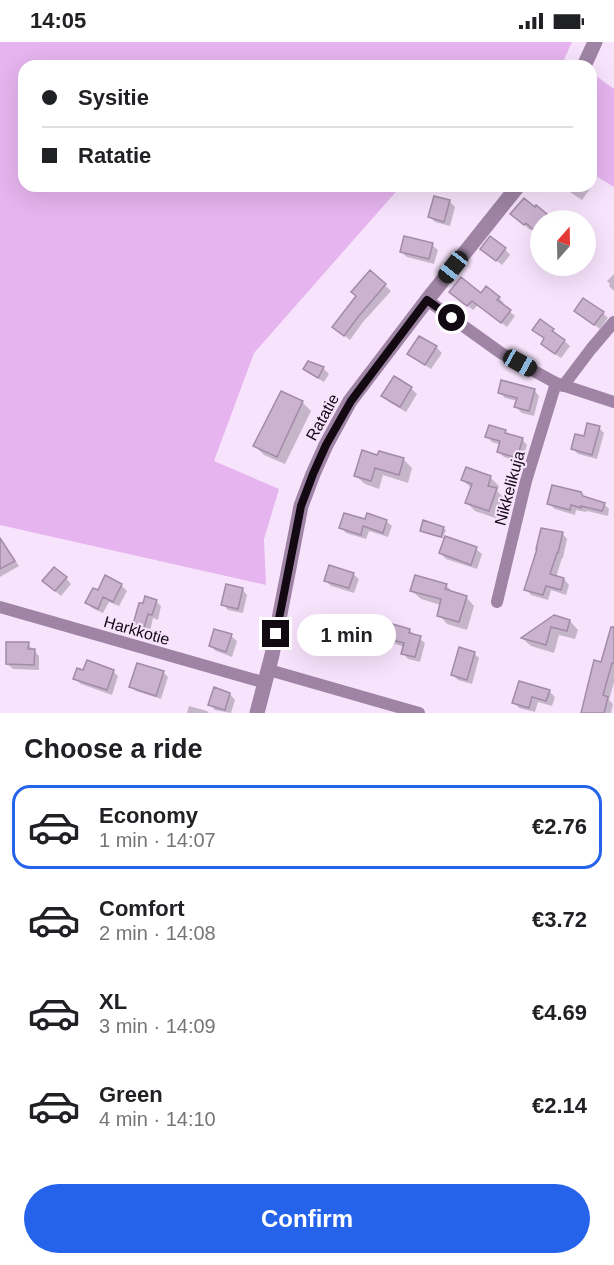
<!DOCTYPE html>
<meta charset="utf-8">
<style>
:root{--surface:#fff;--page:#f2f2f2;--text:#202124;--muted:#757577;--line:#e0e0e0;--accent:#2563eb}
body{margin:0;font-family:Arial,sans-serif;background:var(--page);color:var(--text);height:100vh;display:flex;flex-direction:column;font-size:22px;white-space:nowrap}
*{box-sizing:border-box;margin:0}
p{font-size:20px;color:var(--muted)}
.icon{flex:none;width:33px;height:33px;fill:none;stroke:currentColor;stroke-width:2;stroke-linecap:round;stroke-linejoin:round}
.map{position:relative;height:671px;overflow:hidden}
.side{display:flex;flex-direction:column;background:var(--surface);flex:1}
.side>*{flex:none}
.hud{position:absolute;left:18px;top:18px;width:579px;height:132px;border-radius:18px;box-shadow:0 6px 24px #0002;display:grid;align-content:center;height:132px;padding:0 24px;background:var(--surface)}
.needle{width:39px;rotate:20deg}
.fabs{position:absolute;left:530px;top:168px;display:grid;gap:12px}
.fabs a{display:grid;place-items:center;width:66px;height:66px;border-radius:50%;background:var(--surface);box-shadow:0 6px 24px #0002;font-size:30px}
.end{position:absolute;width:27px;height:27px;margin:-14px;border:8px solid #120913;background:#fff;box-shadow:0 0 0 3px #fff}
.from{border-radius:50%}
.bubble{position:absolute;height:42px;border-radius:21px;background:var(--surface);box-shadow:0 6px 24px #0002;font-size:20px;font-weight:600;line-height:42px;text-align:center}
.car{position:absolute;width:18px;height:36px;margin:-18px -9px;border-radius:8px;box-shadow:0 0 4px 2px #0007;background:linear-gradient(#222 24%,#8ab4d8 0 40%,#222 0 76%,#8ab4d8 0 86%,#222 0)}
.hud b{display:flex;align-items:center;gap:21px;height:57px;font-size:22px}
.hud b+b{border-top:2px solid var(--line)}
.hud i{width:15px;height:15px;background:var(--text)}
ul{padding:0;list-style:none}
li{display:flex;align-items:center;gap:18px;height:84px;margin:0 12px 9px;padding:0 12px;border:3px solid transparent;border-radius:18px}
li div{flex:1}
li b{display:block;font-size:22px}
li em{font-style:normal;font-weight:600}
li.selected{border-color:var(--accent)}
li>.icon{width:54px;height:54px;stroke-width:1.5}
h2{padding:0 24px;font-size:27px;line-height:72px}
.primary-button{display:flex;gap:12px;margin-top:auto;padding:12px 24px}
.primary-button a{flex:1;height:69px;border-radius:36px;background:var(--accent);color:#fff;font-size:24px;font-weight:600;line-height:69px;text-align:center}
.status{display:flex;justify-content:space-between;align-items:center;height:42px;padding:0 30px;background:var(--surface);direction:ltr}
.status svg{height:16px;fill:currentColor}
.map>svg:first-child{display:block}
</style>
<div class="status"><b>14:05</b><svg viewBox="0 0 49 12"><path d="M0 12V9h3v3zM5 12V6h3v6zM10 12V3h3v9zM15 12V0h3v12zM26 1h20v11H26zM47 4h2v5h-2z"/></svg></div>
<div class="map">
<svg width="614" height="671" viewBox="0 0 614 671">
<rect width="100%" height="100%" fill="#f7e3fc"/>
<path fill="#e6b4ef" d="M0 0H572L561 24H24V144H401L254 311 214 419 279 447 264 497 266 543 0 483Z
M592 31 614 47V145L591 131Z"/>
<path fill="#0003" d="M561 144H590L591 145 582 158Z
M435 156 450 160 455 165 450 184 435 180 430 175Z
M546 173 551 178H540L539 192 532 186 530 188 518 177Z
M432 203 438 208 434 222 407 215 401 210Z
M505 207 510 213 502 223 488 212Z
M370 230 391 249 363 280 350 298 340 290Z
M614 232V249L609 244 610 242 607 239Z
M481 253 499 256 504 261 502 263 515 274 507 285 478 263 473 268 456 255Z
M576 269 603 271 608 276 600 287 581 274Z
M534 287 553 288 570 304 561 316 548 307 546 297Z
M420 296 436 305 442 311 431 327 415 317 409 312Z
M323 326 329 332 324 340 310 332 305 327Z
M394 336 411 346 417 352 406 370 389 360 383 354Z
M534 348 539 354 534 374 522 371 516 365 518 359 505 356 499 350Z
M281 351 303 361 311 369 285 422 264 413 255 404Z
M599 386 604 391 597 417 578 412 573 407Z
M505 389 510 393 522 397 527 403 522 420 504 415 499 410 501 403 492 400 487 395Z
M380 410 404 418 412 426 408 441 383 433 379 447 365 442 356 434 378 415Z
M490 435 499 444 497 449 504 456 498 477 475 469 467 461 472 447 463 438Z
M585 457 604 462 609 467 608 474 587 469 586 470 576 468 575 473 555 467 549 462Z
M366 479H386L392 484 388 495 369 489 366 497 346 491 341 485Z
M443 486 446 488 443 495 476 507 482 512 477 527 446 517 440 511 445 497 424 491 421 489Z
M562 491 567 497 563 516H562L556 535 564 537 569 543 566 553 551 548 548 558 531 553 526 547Z
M3 502 8 508 19 524 0 535V504Z
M353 532 359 537 354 551 331 544 325 538Z
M66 536 71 542 61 554 49 544Z
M121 543 127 549 119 564 109 560 103 571 92 566 87 561 98 550Z
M446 543 454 552 466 555 474 564 467 588 447 582 439 573 441 563 421 557 412 549Z
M242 547 247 553 243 571 228 568 223 562Z
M156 559 161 564 158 578 153 576 149 594 139 591 134 585Z
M554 575 570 579 578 588 575 597 559 593 554 611 531 604 523 597Z
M310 582 335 590 340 595 335 612 310 604 305 598Z
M409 588 425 601 420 620 408 617 403 611 405 605 392 601 386 595Z
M231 594 237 599 232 615 216 609 210 604Z
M614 596V640L609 658 613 662 611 671H583L595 620 602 622Z
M28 602 39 614V628L13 627 7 622Z
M474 611 479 616 472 642 458 638 453 633Z
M113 629 118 634 112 653 81 642 75 637Z
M163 630 168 635 161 657 136 649 131 645Z
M549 649 555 655 552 664 538 660 535 670 519 666 514 660Z
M230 652 235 658 231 671 215 668 210 662Z
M189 664 207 669 209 671H187Z"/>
<path fill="#cbb3d0" stroke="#a28ba7" stroke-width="1.5" d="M434 154 450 158 444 180 428 175Z
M524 156 535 165 536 163 547 172 533 188 526 181 524 183 510 172Z
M404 194 433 201 429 217 400 210Z
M490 194 506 206 496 219 480 207Z
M370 228 386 242 358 275 344 294 332 285 356 254 351 250Z
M461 235 481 251 486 244 500 255 497 258 511 268 501 281 472 259 467 264 449 250Z
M583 256 604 270 594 283 574 269Z
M540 277 554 287 552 289 565 298 555 312 541 302 544 296 532 288Z
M419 294 437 304 425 323 407 312Z
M308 319 324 325 318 336 303 327Z
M394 334 412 345 400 365 381 354Z
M501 338 535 347 529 369 514 365 517 356 498 351Z
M281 349 303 359 277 415 253 404Z
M587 381 600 384 592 413 571 407 575 392 584 394Z
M489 383 506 388 505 391 523 396 517 416 497 410 500 399 485 395Z
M362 408 377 413 379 409 404 416 399 433 375 426 371 439 354 434Z
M466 425 491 434 488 444 497 446 489 469 465 461 472 442 461 438Z
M552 443 581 450 583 454 605 461 602 469 581 464V466L571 463 570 468 547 462Z
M344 471 365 477 367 471 387 478 383 491 363 484 361 493 339 486Z
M423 478 444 485 441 495 420 489Z
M541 486 563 490 558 511H557L550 532 564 536 561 548 546 544 543 553 524 548 537 507H536Z
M445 494 477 505 471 523 439 511Z
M0 496 15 519 0 527Z
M329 523 354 531 349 546 324 539Z
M54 525 67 535 55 549 42 539Z
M105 533 122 542 113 560 103 555 98 567 85 561 93 546 98 548Z
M415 533 447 542 445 547 467 554 459 580 437 574 441 557 410 549Z
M226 542 243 546 238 567 221 563Z
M145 554 157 558 152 573 148 572 143 589 132 586 139 561H143Z
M554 573 570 578 567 589 551 585 546 603 521 596Z
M309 580 335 588 330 607 303 599Z
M389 581 410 587 409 591 421 594 415 615 401 612 404 601 385 596Z
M611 585H614V622L612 621 603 653 608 655 604 671H581L594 618 601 620Z
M214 587 232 592 226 610 209 604Z
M6 600H29L28 607H35L34 623 6 622Z
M459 605 475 610 467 638 451 633Z
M87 618 114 628 107 648 73 637 77 626 83 628Z
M137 621 164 629 156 654 129 645Z
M519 639 550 648 546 659 532 655 529 666 512 661Z
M214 645 230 651 225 668 208 663Z"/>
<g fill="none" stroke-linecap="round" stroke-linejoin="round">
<path stroke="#9f84a5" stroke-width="12" d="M427 258 501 311 556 341 614 360
M563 344 591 307 614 280
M497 560 526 439 556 341
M0 565 266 641
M269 628 419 671"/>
<path stroke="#9f84a5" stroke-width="15" d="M584 24 595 0
M257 671 272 613 301 464 313 432 326 403 350 359 427 258 518 144"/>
</g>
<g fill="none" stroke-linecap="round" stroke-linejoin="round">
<path stroke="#120913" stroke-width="8" d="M276 592 301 464 313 432 326 403 351 359 427 258 452 276"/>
</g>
<g text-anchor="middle" stroke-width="4.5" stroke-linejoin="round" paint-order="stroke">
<g font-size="16" fill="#120913" stroke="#f7e3fc">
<text transform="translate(322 375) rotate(-61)" y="6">Ratatie</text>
<text transform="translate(509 446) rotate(-75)" y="6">Nikkelikuja</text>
<text transform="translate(137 588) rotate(16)" y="6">Harkkotie</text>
</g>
</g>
</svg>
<div class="fabs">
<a><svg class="needle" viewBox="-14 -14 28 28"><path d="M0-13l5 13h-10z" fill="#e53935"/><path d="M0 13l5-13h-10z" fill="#757577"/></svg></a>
</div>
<i class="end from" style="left:452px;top:276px"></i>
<i class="end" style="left:276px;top:592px"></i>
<div class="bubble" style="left:297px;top:572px;width:99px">1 min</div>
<i class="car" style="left:453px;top:225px;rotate:218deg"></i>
<i class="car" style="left:520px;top:321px;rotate:119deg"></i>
<div class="hud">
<b><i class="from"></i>Sysitie</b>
<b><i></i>Ratatie</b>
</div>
</div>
<section class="side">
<h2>Choose a ride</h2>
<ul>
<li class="selected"><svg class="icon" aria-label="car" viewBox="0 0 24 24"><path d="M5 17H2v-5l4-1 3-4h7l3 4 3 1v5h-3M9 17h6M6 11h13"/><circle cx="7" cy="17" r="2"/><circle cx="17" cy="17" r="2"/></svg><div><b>Economy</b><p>1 min · 14:07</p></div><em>€2.76</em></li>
<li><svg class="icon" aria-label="car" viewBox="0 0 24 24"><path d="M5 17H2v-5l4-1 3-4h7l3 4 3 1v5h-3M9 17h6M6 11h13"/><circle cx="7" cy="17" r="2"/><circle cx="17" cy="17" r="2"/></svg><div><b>Comfort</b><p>2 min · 14:08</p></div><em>€3.72</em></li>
<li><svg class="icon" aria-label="car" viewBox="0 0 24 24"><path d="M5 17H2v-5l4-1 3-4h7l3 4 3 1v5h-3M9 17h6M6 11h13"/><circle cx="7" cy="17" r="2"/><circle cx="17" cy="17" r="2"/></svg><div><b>XL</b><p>3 min · 14:09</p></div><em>€4.69</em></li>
<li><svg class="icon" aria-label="car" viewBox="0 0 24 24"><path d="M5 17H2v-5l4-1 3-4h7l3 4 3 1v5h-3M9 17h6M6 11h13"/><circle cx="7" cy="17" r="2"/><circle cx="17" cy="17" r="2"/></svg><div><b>Green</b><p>4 min · 14:10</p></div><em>€2.14</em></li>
</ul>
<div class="primary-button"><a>Confirm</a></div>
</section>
